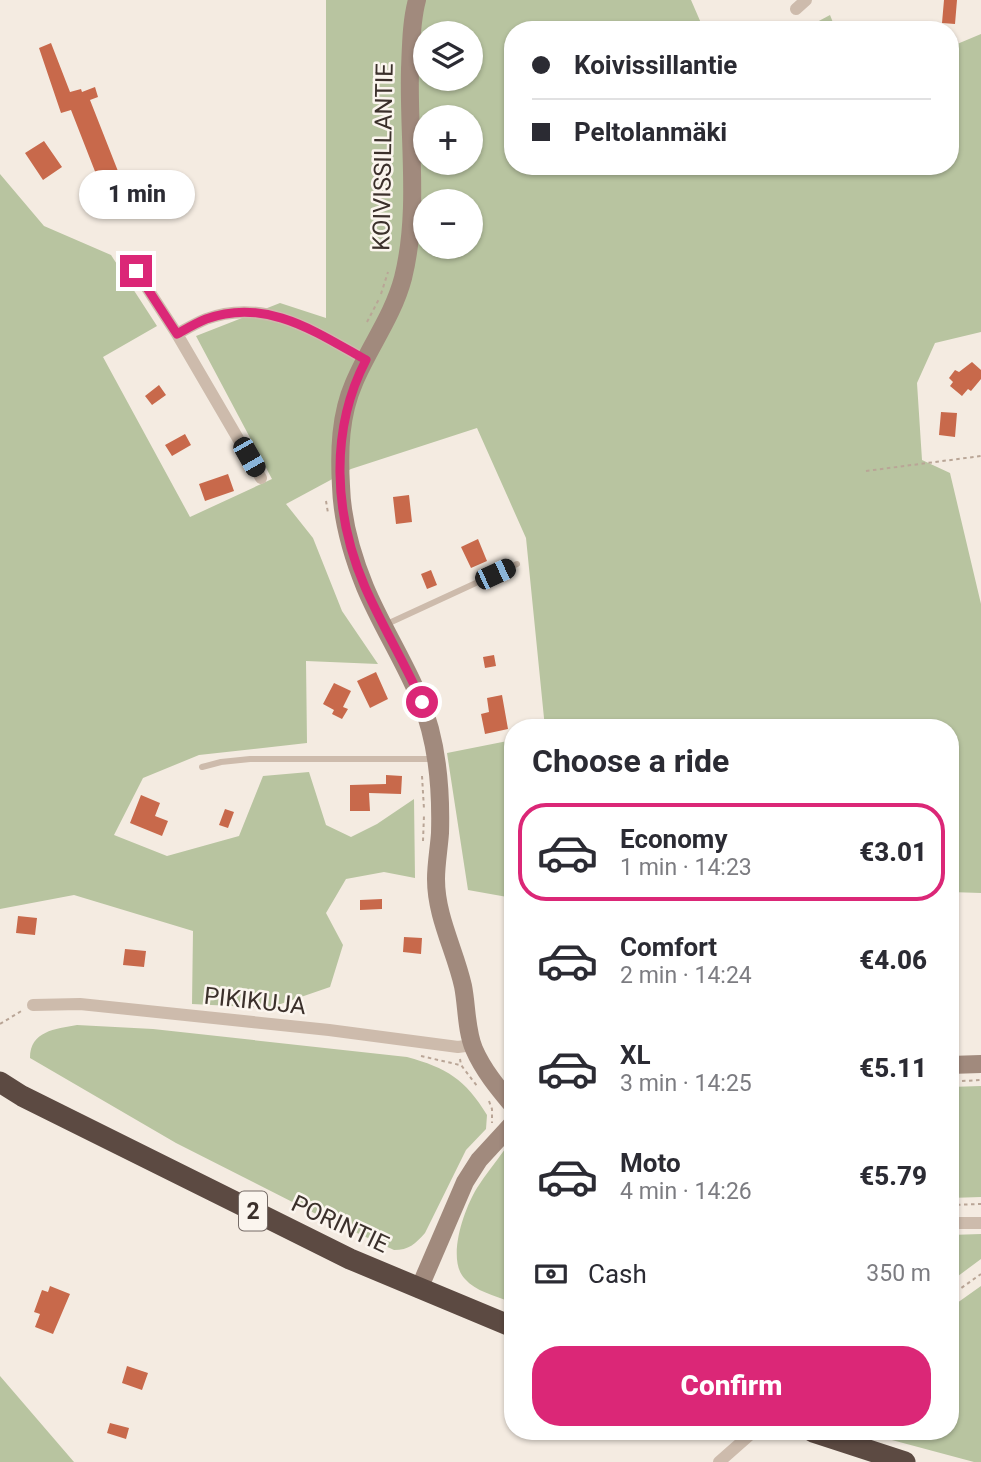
<!DOCTYPE html>
<meta charset="utf-8">
<style>
:root{--surface:#fff;--page:#f2f2f3;--text:#2b2b33;--muted:#7c7c81;--line:#e1e1e2;--accent:#db2777}
body{margin:0;font-family:Roboto,sans-serif;background:var(--page);color:var(--text);height:100vh;display:flex;flex-direction:column;font-size:26px;white-space:nowrap}
*{box-sizing:border-box;margin:0}
p{font-size:23px;color:var(--muted)}
.icon{flex:none;width:38px;height:38px;fill:none;stroke:currentColor;stroke-width:2;stroke-linecap:round;stroke-linejoin:round}
.map{position:relative;flex:1;overflow:hidden}
.drawer{position:absolute;left:504px;top:719px;width:455px;height:721px;display:flex;flex-direction:column;background:var(--surface);border-radius:28px;box-shadow:0 2px 5px #0004}
.drawer>*{flex:none}
.banner{position:absolute;left:504px;top:21px;width:455px;height:154px;border-radius:28px;box-shadow:0 2px 5px #0004;display:grid;align-content:center;height:154px;padding:0 28px;background:var(--surface)}
.fabs{position:absolute;left:413px;top:21px;display:grid;gap:14px}
.fabs a{display:grid;place-items:center;width:70px;height:70px;border-radius:50%;background:var(--surface);box-shadow:0 2px 5px #0004;font-size:35px}
.end{position:absolute;width:32px;height:32px;margin:-16px;border:9px solid #db2777;background:#fff;box-shadow:0 0 0 4px #fff}
.from{border-radius:50%}
.bubble{position:absolute;height:49px;border-radius:24px;background:var(--surface);box-shadow:0 2px 5px #0004;font-size:23px;font-weight:800;line-height:49px;text-align:center}
.car{position:absolute;width:21px;height:42px;margin:-21px -10px;border-radius:9px;box-shadow:0 0 5px 2px #0007;background:linear-gradient(#222 24%,#8ab4d8 0 40%,#222 0 76%,#8ab4d8 0 86%,#222 0)}
.banner b{display:flex;align-items:center;gap:24px;height:66px;font-size:26px}
.banner b+b{border-top:2px solid var(--line)}
.banner i{width:18px;height:18px;background:var(--text)}
ul{padding:0;list-style:none}
li{display:flex;align-items:center;gap:21px;height:98px;margin:0 14px 10px;padding:0 14px;border:4px solid transparent;border-radius:28px}
li div{flex:1}
li b{display:block;font-size:26px}
li em{font-style:normal;font-weight:800}
li.on{border-color:var(--accent)}
li>.icon{width:63px;height:63px;stroke-width:1.5}
h2{padding:0 28px;font-size:32px;line-height:84px}
.pay{display:flex;align-items:center;gap:18px;height:77px;padding:0 28px;font-size:26px}
.pay p{margin-inline-start:auto}
.cta{display:flex;gap:14px;margin-top:auto;padding:14px 28px}
.cta a{flex:1;height:80px;border-radius:28px;background:var(--accent);color:#fff;font-size:28px;font-weight:800;line-height:80px;text-align:center}
.map>svg:first-child{display:block}
</style>
<div class="map">
<svg width="981" height="1462" viewBox="0 0 981 1462">
<rect width="100%" height="100%" fill="#f4ebe1"/>
<path fill="#b8c4a0" fill-rule="evenodd" d="M326 0H691L704 30H513V166H950V47L981 34V332L935 343 917 383 922 460 950 473 981 604V893L950 892V728H545L526 538 477 428 351 469 286 504 313 538 342 611 378 664 306 661 307 743 199 755 143 778 114 835 167 856 239 836 263 776 309 772 326 825 351 837 377 824 414 799 415 878 384 872 346 879 326 913 343 945 330 987 269 1008 192 1004 193 931 74 895 0 909V174L44 226 111 255 157 326 103 357 190 517 272 479 196 336 280 303 326 318ZM425 33H471V79H425ZM425 117H471V163H425ZM425 201H471V247H425Z
M830 15 836 30H802Z
M513 740V898L468 890 447 753Z
M77 1025 153 1029 407 1057C447 1068 465 1079 487 1115L486 1129 466 1150 425 1233C415 1244 409 1250 394 1250L320 1216 176 1143 30 1058C30 1031 55 1029 77 1025Z
M981 1086V1197L950 1198V1087Z
M505 1149 513 1153V1303C497 1296 476 1292 465 1279 446 1260 464 1209 477 1188 485 1175 496 1162 505 1149Z
M981 1234V1259L950 1282V1235Z
M981 1286V1462H974L862 1432H950V1308Z
M0 1376 74 1462H0Z"/>
<path fill="#c8694b" d="M944 0H957L955 24 942 23Z
M51 43 70 92 81 89 82 92 95 87 98 97 90 100 125 189 105 197 71 110 61 113 39 48Z
M44 141 62 167 43 180 25 153Z
M972 362 981 370V379L971 391 968 389 962 396 950 386 953 382 949 378 955 370 959 372Z
M159 385 166 395 152 405 145 396Z
M941 412 957 413 955 437 939 435Z
M185 434 191 445 172 456 165 445Z
M228 474 234 491 205 501 199 484Z
M409 495 412 522 396 524 393 497Z
M478 539 487 561 471 568 461 547Z
M431 570 437 585 427 589 421 574Z
M494 655 496 666 485 668 483 657Z
M376 672 388 699 370 708 357 681Z
M334 683 351 691 343 707 348 709 342 719 332 714 334 710 323 704Z
M502 695 508 729 485 734 481 714 489 712 487 698Z
M386 775 402 776 401 794 369 793 370 811H350V785L386 784Z
M141 795 160 803 155 816 168 821 162 836 130 823Z
M225 809 234 812 228 828 219 825Z
M382 899V909L360 910V900Z
M18 916 37 918 35 935 16 933Z
M404 937 422 938 421 954 403 952Z
M125 949 146 951 144 967 123 965Z
M50 1286 70 1294 53 1334 35 1327 40 1314 34 1312 42 1290 48 1292Z
M127 1366 148 1373 142 1390 122 1383Z
M110 1423 129 1428 126 1439 107 1433Z"/>
<g fill="none" stroke-linecap="round" stroke-linejoin="round">
<path stroke="#b9a596" stroke-width="2" stroke-dasharray="3.5 3.5" stroke-linecap="butt" d="M381 294 388 272
M367 322 379 299
M866 471 981 456
M326 501 328 513
M422 776 424 809
M423 841 424 815
M0 1024 23 1010
M421 1056 460 1065
M460 1059 461 1065 477 1086
M962 1081 981 1080
M489 1101 492 1109V1123
M950 1205 981 1204
M950 1296 981 1274"/>
<path stroke="#cdbbac" stroke-width="6" d="M387 624 517 564
M202 767 221 762 250 759H435"/>
<path stroke="#cdbbac" stroke-width="12" d="M796 9 806 0
M136 271 177 334 261 478
M177 334C186 329 196 323 206 319 265 297 316 332 366 360
M33 1005 80 1004 329 1030 458 1047 472 1045
M950 1223H981
M719 1462 753 1432"/>
<path stroke="#a18a7d" stroke-width="18" d="M417 0C411 22 411 47 410 69 408 138 420 210 403 278 393 316 369 347 354 383 340 415 339 451 341 486 342 520 352 555 365 587 385 635 416 678 430 729 439 763 441 798 440 833 439 848 436 864 436 879 436 917 455 950 463 986 467 1006 466 1030 474 1049 483 1070 498 1088 513 1106
M950 1065 981 1064
M419 1289 465 1182 479 1160 513 1123"/>
<path stroke="#5c4a42" stroke-width="21" d="M0 1082 22 1096 350 1259 513 1327
M813 1432 905 1462"/>
</g>
<g fill="none" stroke-linecap="round" stroke-linejoin="round">
<path stroke="#db2777" stroke-width="9" d="M136 271 177 334C186 329 196 323 206 319 266 297 316 332 366 360 329 431 334 515 365 587 382 626 405 663 422 702"/>
</g>
<g text-anchor="middle" stroke-width="5" stroke-linejoin="round" paint-order="stroke">
<rect fill="#fbf5ee" stroke="#756b66" stroke-width="2" x="239" y="1191.5" width="28" height="39" rx="5"/>
<g font-size="23" font-weight="bold" fill="#3b302b">
<text x="253" y="1219">2</text>
</g>
<g font-size="24" fill="#3b302b" stroke="#fbf5ee">
<text transform="translate(383 157) rotate(-89)" y="8">KOIVISSILLANTIE</text>
<text transform="translate(255 1001) rotate(6)" y="8">PIKIKUJA</text>
<text transform="translate(340 1224) rotate(25)" y="8">PORINTIE</text>
</g>
</g>
</svg>
<div class="fabs">
<a><svg class="icon" aria-label="layers" viewBox="0 0 24 24"><path d="M12 4l9 5-9 5-9-5zM3 14l9 5 9-5"/></svg></a>
<a>+</a>
<a>−</a>
</div>
<i class="end from" style="left:422px;top:702px"></i>
<i class="end" style="left:136px;top:271px"></i>
<div class="bubble" style="left:79px;top:170px;width:116px">1 min</div>
<i class="car" style="left:249px;top:457px;rotate:150deg"></i>
<i class="car" style="left:495px;top:574px;rotate:65deg"></i>
<div class="banner">
<b><i class="from"></i>Koivissillantie</b>
<b><i></i>Peltolanmäki</b>
</div>
<section class="drawer">
<h2>Choose a ride</h2>
<ul>
<li class="on"><svg class="icon" aria-label="car" viewBox="0 0 24 24"><path d="M5 17H2v-5l4-1 3-4h7l3 4 3 1v5h-3M9 17h6M6 11h13"/><circle cx="7" cy="17" r="2"/><circle cx="17" cy="17" r="2"/></svg><div><b>Economy</b><p>1 min · 14:23</p></div><em>€3.01</em></li>
<li><svg class="icon" aria-label="car" viewBox="0 0 24 24"><path d="M5 17H2v-5l4-1 3-4h7l3 4 3 1v5h-3M9 17h6M6 11h13"/><circle cx="7" cy="17" r="2"/><circle cx="17" cy="17" r="2"/></svg><div><b>Comfort</b><p>2 min · 14:24</p></div><em>€4.06</em></li>
<li><svg class="icon" aria-label="car" viewBox="0 0 24 24"><path d="M5 17H2v-5l4-1 3-4h7l3 4 3 1v5h-3M9 17h6M6 11h13"/><circle cx="7" cy="17" r="2"/><circle cx="17" cy="17" r="2"/></svg><div><b>XL</b><p>3 min · 14:25</p></div><em>€5.11</em></li>
<li><svg class="icon" aria-label="car" viewBox="0 0 24 24"><path d="M5 17H2v-5l4-1 3-4h7l3 4 3 1v5h-3M9 17h6M6 11h13"/><circle cx="7" cy="17" r="2"/><circle cx="17" cy="17" r="2"/></svg><div><b>Moto</b><p>4 min · 14:26</p></div><em>€5.79</em></li>
</ul>
<div class="pay"><svg class="icon" aria-label="cash" viewBox="0 0 24 24"><path d="M3 7h18v10H3z"/><circle cx="12" cy="12" r="2"/></svg>Cash<p>350 m</p></div>
<div class="cta"><a>Confirm</a></div>
</section>
</div>
